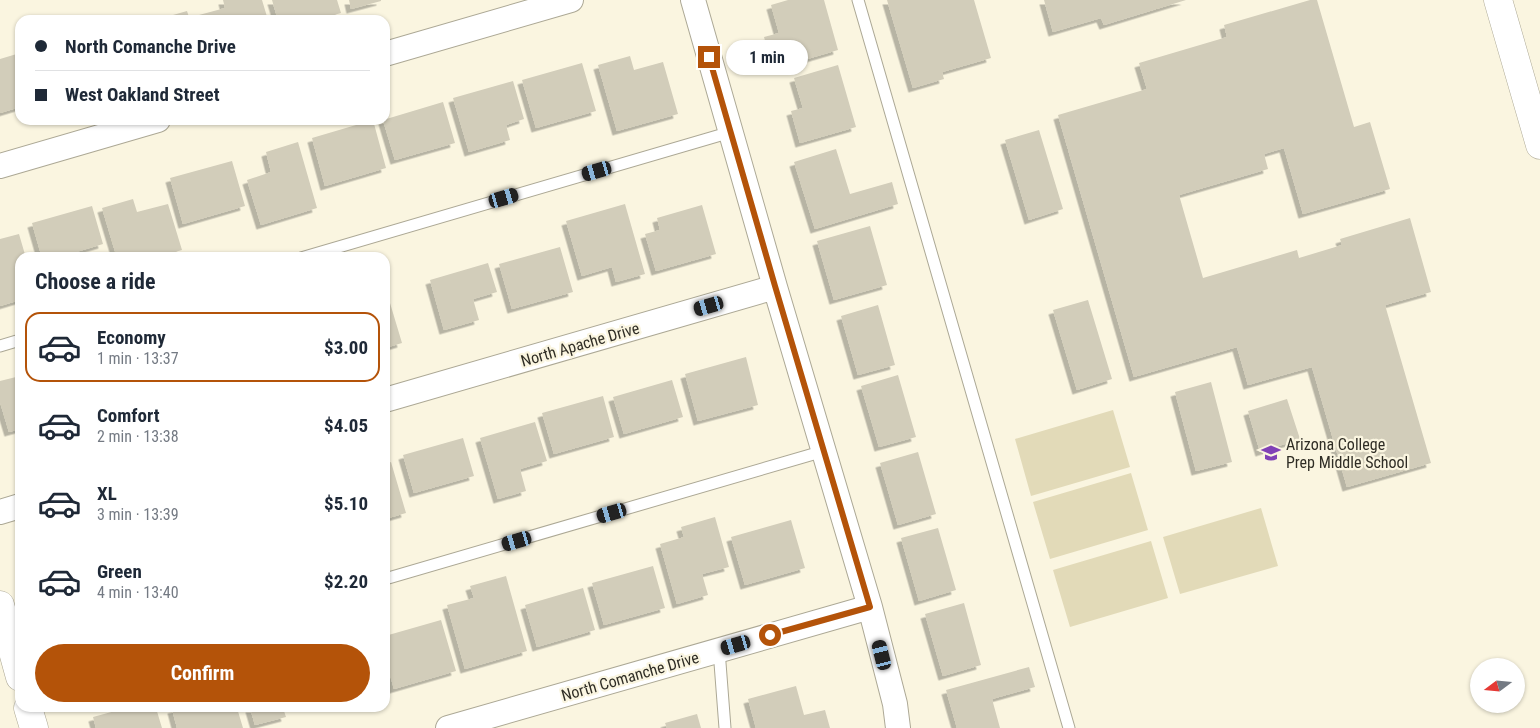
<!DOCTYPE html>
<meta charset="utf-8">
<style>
:root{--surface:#fff;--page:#f6f6f7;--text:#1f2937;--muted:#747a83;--line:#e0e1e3;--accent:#b45309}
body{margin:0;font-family:"Roboto Condensed",sans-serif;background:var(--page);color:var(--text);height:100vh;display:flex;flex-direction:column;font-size:19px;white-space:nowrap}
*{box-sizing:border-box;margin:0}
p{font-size:16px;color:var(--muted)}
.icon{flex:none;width:28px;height:28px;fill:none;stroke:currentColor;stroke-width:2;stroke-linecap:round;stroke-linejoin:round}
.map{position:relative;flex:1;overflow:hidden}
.details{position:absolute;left:15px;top:252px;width:375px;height:460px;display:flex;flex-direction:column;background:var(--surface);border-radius:15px;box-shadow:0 1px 4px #0004}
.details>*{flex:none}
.guide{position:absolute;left:15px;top:15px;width:375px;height:110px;border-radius:15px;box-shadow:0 1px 4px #0004;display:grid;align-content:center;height:110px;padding:0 20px;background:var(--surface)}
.needle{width:32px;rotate:254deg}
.tools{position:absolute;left:1470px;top:658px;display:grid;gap:10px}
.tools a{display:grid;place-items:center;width:55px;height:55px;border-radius:50%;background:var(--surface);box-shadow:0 1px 4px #0004;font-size:25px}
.end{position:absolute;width:22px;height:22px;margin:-11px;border:6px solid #b45309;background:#fff;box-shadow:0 0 0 2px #fff}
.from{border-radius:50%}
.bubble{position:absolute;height:35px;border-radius:18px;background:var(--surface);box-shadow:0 1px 4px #0004;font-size:16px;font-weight:700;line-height:35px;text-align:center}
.car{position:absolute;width:15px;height:30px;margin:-15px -8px;border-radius:6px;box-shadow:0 0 4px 1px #0007;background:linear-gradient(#222 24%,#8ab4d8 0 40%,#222 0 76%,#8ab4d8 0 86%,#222 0)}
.guide b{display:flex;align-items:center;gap:18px;height:48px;font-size:19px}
.guide b+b{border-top:1px solid var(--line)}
.guide i{width:12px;height:12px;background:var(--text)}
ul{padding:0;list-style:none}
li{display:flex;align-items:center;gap:15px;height:70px;margin:0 10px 8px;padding:0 10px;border:2px solid transparent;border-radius:15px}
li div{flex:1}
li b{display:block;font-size:19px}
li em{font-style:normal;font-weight:700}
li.on{border-color:var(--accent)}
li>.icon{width:45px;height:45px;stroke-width:1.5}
h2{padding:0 20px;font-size:22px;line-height:60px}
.cta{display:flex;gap:10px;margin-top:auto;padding:10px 20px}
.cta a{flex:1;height:58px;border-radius:30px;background:var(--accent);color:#fff;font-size:20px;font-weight:700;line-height:58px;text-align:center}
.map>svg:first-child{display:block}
</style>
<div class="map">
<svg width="1540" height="728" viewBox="0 0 1540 728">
<defs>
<filter id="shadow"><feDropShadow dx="-4.5" dy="4.5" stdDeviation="0" flood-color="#0004"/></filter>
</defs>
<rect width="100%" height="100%" fill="#faf5e0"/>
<path fill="#e2dab8" d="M1113 410 1130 467 1031 496 1015 439Z
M1131 473 1148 530 1050 559 1033 502Z
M1261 508 1278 566 1180 594 1163 537Z
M1151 541 1168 598 1070 627 1053 570Z"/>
<path fill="#d2cdba" filter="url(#shadow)" d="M223 0H262L268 20H201L199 15 225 8Z
M272 0H337L341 13 316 20H278Z
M349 0H381V1L351 9Z
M788 0H824L838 50 773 69 764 37 779 33 771 5Z
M887 0H974L991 58 942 72 944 79 913 88Z
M1044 0H1186L1104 25 1101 18 1053 32Z
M1310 0H1317L1354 127 1370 122 1390 189 1303 214 1284 148 1264 154 1268 169 1179 195 1203 278 1297 250 1299 258 1342 245 1340 239 1410 218 1431 292 1385 305 1431 463 1347 487 1312 367 1248 385 1237 347 1134 377 1058 115 1147 89 1139 63 1227 37 1224 25Z
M187 11 190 20H159V19Z
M20 53V107L0 113V59Z
M630 56 634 70 663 62 678 114 617 131 598 65Z
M582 63 596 111 536 128 522 80Z
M838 65 856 127 800 143 791 111 803 108 794 78Z
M513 81 524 119 506 125 510 140 469 152 453 98Z
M443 102 455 143 395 160 383 120Z
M373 120 386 168 325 186 312 138Z
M1039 130 1063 209 1029 220 1005 140Z
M298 142 317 208 261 225 247 180 271 172 266 152Z
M836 149 850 194 892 182 898 204 815 229 794 162Z
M232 161 245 206 183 224 170 178Z
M133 199 137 212 168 204 182 250 154 258H117L102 208Z
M625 204 645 274 616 282 612 267 582 276 566 221Z
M702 205 716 254 656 271 645 234 660 230 657 218Z
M92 206 103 244 56 258H42L32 223Z
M870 226 887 285 834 300 817 241Z
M19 234 26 258H20V300L0 306V239Z
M560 247 573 292 512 309 499 264Z
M488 263 497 292 473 299 479 320 444 330 430 280Z
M387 293 402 343 385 348V294Z
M1088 300 1112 379 1077 390 1053 310Z
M878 305 895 365 858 375 841 316Z
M746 357 758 405 698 421 685 374Z
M898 375 916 437 879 447 861 386Z
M20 376V429L9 432 0 402V381Z
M672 380 683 417 624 434 613 397Z
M1211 382 1232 462 1196 471 1175 392Z
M603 396 614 437 554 454 542 413Z
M1287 399 1300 439 1260 452 1248 411Z
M535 422 547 461 520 469 526 491 498 499 480 438Z
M463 438 474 476 414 493 403 455Z
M918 452 936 514 898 525 880 463Z
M391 462 406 513 385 519V464Z
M715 517 729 567 702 574 708 595 677 604 660 544 684 537 681 527Z
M791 520 805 568 745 585 731 537Z
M938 528 956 590 919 601 901 538Z
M653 566 665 608 604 625 592 583Z
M506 576 527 651 465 669 447 605 474 598 470 586Z
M583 588 595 630 537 647 525 605Z
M964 603 981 665 943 676 925 614Z
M441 620 456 671 394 689 385 657V636Z
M1029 667 1035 687 992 699 1000 728H957L946 690Z
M796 686 804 715 825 710 830 728H756L748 699Z
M126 708H156L162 728H96L93 717Z
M177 708H237L243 728H177L172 709Z
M250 708H283L286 717 255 725Z
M697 714 701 728H667L665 723Z"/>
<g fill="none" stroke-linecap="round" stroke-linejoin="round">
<g stroke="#aca895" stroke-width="13">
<path id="service" d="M858 0 1069 728
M301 258 731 132
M0 346 20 340
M385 579 824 451
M719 650 725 728"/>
</g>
<g stroke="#aca895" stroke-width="26">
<path id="minor" d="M693 0 775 287 870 607 895 704 898 728
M385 54 571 0
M0 166 158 120
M385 400 775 287
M0 512 20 506
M448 728 870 607"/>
</g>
<g stroke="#aca895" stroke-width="29">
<path id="tertiary" d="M1498 0 1540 145
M0 605 20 677
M28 708 34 728"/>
</g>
<use href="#service" stroke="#fff" stroke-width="11"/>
<use href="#minor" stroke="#fff" stroke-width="24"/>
<use href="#tertiary" stroke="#fff" stroke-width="28"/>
</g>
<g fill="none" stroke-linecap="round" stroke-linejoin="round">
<path stroke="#b45309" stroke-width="6" d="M709 57 775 286 870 607 770 635"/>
</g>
<defs>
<g id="school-bare" transform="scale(1.5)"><path d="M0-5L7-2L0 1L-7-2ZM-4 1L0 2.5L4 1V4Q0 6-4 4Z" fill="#8041b6" stroke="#faf5e0" stroke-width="2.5" paint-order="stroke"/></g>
</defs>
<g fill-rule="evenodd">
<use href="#school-bare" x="1271" y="453"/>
</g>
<g text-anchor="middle" stroke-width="4.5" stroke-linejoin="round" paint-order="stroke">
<g font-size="16" fill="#2f2d25" stroke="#faf5e0">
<text transform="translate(580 344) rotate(-16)" y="6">North Apache Drive</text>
<text transform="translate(630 676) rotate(-16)" y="6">North Comanche Drive</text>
</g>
<g font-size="16" fill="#2f2d25" stroke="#faf5e0" text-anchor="start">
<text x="1286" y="450">Arizona College<tspan x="1286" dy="18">Prep Middle School</tspan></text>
</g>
</g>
</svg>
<div class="tools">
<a><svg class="needle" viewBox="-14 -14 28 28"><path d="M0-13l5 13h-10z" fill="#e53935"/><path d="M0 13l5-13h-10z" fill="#747a83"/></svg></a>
</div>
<i class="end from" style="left:770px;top:635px"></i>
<i class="end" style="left:709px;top:57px"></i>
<div class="bubble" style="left:726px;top:40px;width:82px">1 min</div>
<i class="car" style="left:597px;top:171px;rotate:254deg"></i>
<i class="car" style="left:504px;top:198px;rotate:74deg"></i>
<i class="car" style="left:709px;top:306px;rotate:254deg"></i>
<i class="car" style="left:612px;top:513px;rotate:254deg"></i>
<i class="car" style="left:517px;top:541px;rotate:254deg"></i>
<i class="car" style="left:736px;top:645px;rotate:254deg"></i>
<i class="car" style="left:882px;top:655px;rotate:346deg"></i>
<div class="guide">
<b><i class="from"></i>North Comanche Drive</b>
<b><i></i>West Oakland Street</b>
</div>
<section class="details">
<h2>Choose a ride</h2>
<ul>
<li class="on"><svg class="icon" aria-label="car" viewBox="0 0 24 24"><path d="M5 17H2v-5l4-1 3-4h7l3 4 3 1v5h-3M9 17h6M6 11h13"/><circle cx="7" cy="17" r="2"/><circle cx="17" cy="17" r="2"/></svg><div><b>Economy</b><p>1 min · 13:37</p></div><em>$3.00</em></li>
<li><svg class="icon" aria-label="car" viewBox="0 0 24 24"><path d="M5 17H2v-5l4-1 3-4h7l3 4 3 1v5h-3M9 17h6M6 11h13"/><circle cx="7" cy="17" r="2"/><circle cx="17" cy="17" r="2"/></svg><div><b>Comfort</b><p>2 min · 13:38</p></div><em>$4.05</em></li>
<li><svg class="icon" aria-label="car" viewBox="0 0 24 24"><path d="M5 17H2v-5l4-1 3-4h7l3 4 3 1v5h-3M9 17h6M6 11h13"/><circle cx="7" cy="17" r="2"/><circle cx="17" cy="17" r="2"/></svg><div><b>XL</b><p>3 min · 13:39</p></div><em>$5.10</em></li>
<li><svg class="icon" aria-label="car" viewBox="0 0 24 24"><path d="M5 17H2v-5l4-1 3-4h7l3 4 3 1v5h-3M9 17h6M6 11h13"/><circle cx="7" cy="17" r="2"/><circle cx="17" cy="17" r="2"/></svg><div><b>Green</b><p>4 min · 13:40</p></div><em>$2.20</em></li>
</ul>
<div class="cta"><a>Confirm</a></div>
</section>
</div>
